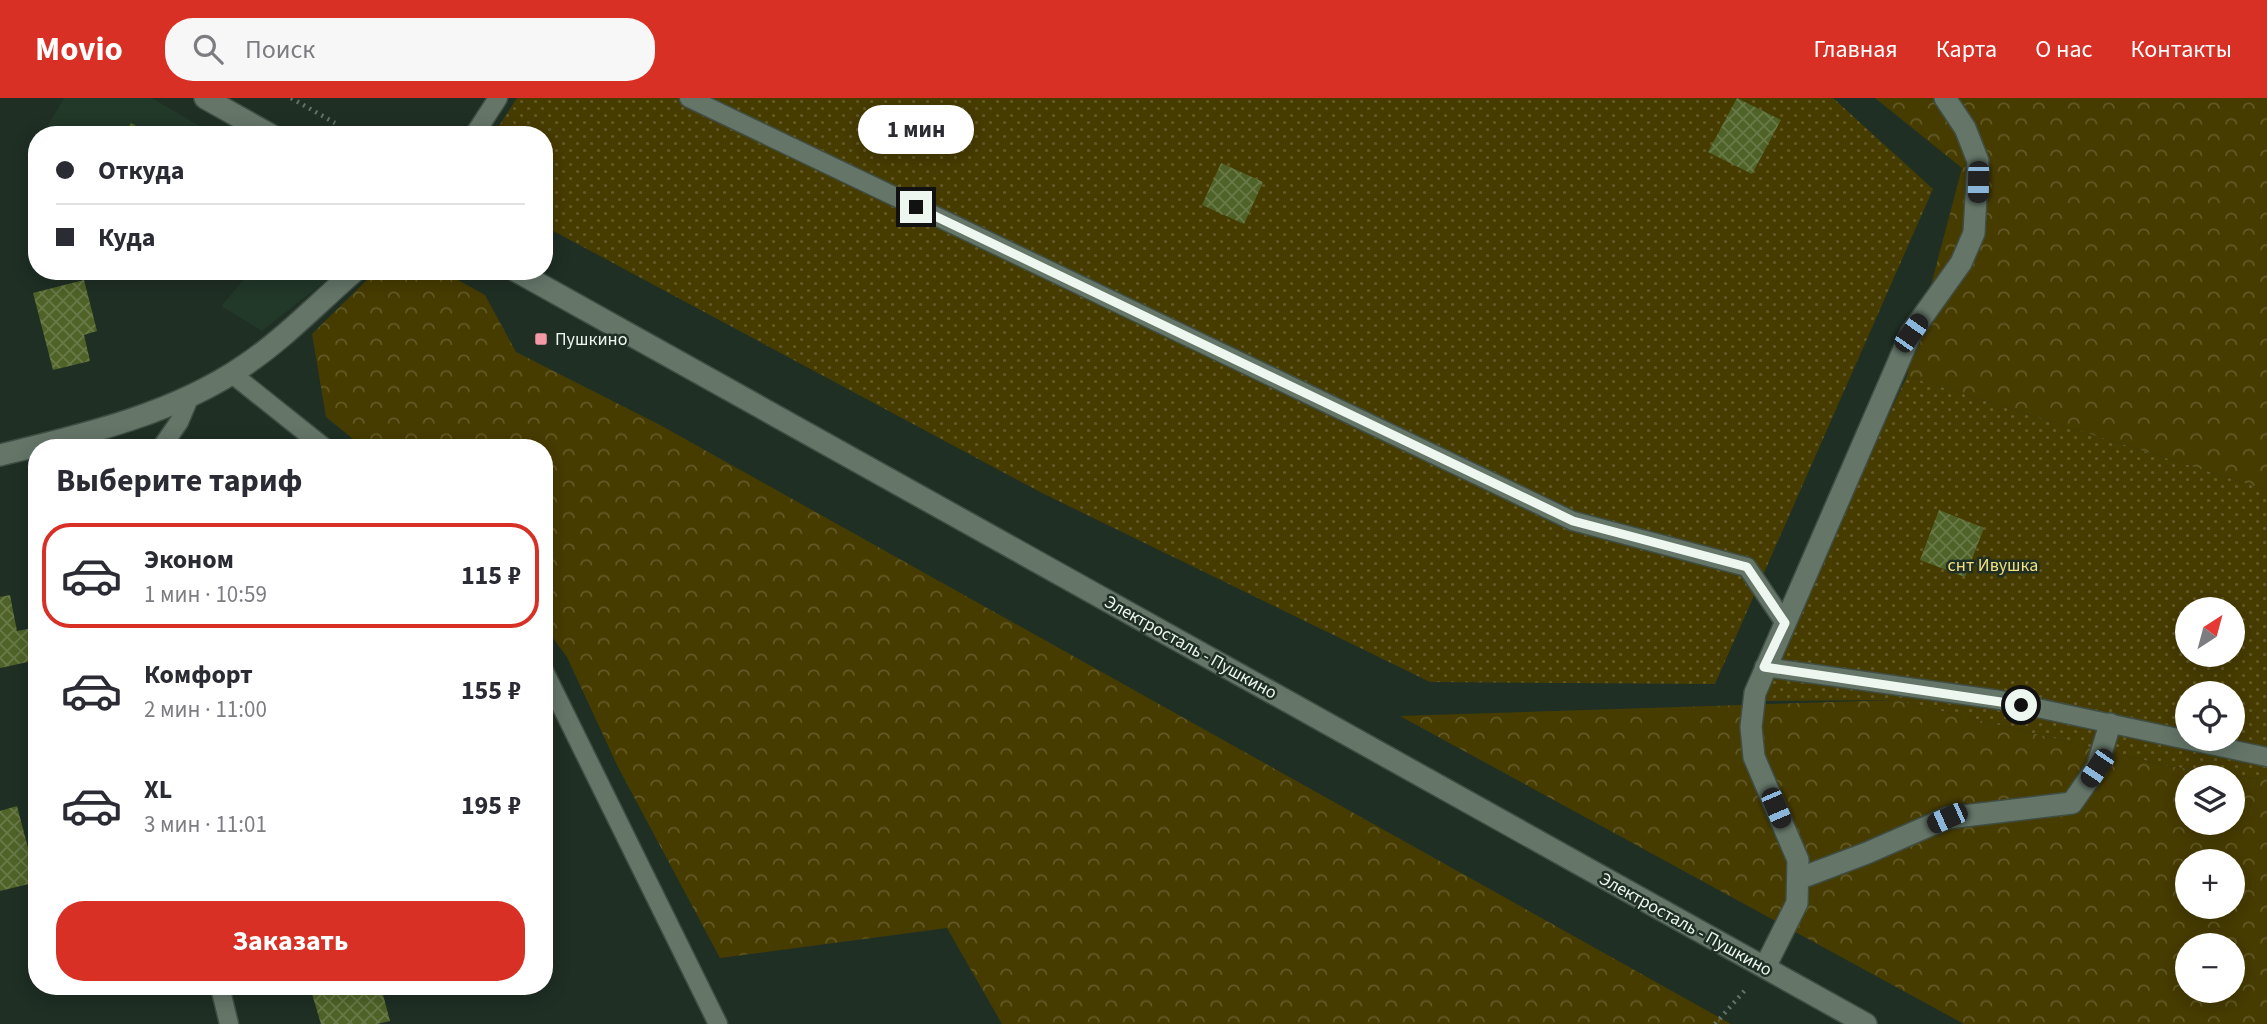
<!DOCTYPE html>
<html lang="ru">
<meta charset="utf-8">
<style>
:root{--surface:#fff;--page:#f7f7f7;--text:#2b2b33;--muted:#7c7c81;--line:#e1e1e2;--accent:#d93025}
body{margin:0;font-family:"Source Sans 3",sans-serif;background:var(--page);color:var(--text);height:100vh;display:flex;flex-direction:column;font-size:26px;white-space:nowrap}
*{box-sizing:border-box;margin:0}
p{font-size:23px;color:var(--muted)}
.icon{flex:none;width:38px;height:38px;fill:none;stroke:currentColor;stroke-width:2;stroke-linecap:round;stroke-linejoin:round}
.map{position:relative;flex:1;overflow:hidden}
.drawer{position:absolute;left:28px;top:341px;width:525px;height:556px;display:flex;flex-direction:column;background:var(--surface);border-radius:28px;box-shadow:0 4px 18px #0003}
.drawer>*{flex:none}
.banner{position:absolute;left:28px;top:28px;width:525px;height:154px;border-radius:28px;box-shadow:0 4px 18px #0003;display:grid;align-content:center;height:154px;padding:0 28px;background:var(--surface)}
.needle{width:46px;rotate:36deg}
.buttons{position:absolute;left:2175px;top:499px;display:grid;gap:14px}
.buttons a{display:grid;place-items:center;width:70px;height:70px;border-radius:50%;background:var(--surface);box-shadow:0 4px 18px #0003;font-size:35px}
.end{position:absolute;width:32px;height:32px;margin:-16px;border:9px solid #edf7ef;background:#111;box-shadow:0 0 0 4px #111}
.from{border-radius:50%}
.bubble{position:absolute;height:49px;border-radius:24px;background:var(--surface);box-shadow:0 4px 18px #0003;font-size:23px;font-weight:700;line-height:49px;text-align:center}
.car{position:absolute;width:21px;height:42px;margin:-21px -10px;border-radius:9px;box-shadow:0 0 5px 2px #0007;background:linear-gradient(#222 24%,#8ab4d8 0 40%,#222 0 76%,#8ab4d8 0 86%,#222 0)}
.banner b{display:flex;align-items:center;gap:24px;height:66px;font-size:26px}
.banner b+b{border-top:2px solid var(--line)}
.banner i{width:18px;height:18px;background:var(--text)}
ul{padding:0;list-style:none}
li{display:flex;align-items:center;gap:21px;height:105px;margin:0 14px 10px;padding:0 14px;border:4px solid transparent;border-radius:28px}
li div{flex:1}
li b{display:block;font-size:26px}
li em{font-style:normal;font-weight:700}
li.current{border-color:var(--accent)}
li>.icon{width:63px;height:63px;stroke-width:1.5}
h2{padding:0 28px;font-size:32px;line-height:84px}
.action{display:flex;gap:14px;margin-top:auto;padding:14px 28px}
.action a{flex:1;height:80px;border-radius:28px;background:var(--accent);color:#fff;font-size:28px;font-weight:700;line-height:80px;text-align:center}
header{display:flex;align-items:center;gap:42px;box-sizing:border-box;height:98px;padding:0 35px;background:var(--accent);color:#fff}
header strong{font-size:33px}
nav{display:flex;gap:38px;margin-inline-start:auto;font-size:24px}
.search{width:490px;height:63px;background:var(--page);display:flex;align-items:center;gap:18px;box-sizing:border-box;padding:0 24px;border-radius:28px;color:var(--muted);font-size:26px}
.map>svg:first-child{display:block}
</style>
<header>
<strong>Movio</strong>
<div class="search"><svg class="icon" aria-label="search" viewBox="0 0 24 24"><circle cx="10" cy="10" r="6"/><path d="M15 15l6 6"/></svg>Поиск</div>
<nav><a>Главная</a><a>Карта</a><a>О нас</a><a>Контакты</a></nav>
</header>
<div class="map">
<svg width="2267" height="926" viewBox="0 0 2267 926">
<defs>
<pattern id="green-dots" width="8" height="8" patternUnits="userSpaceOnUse" patternTransform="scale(1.75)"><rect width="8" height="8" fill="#473c00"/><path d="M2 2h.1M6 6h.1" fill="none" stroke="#625926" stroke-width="1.8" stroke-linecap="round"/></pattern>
<pattern id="forest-crowns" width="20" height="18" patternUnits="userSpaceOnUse" patternTransform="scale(1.75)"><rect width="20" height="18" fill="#473c00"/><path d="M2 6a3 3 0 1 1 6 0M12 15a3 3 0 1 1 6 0" fill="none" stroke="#625926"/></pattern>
<pattern id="building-cross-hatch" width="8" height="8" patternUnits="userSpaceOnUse" patternTransform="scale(1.75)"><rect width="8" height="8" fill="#4f6328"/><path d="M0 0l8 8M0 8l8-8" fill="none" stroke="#697a48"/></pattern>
</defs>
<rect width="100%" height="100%" fill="#1f2f24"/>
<path fill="#223829" d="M64 0H152L215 37H42Z
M251 173H338L262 233 221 208Z"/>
<path fill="url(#green-dots)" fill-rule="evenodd" d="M517 0H1833L1933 91 1715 586 1430 584 1042 395 544 128V37H493Z
M1907 278 2267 392V682L2168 668 1896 602 1754 603ZM2188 511H2233V556H2188ZM2188 595H2233V640H2188Z"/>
<path fill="url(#forest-crowns)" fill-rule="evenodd" d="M1875 0H2267V392L1907 278 1962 70Z
M376 173H442L485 197 516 254 660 327 1731 926H1002L947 830 720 860 618 669 567 559 544 528V350H364L326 319 312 236Z
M1896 602 2168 668 2267 682V926H1964L1400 618ZM2188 679H2233V724H2188ZM2188 763H2233V808H2188ZM2188 847H2233V892H2188Z"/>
<path fill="url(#building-cross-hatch)" d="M1737 0 1781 22 1752 76 1708 54Z
M131 25 152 37H124Z
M1221 65 1263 84 1244 126 1202 107Z
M84 182 97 233 84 237 90 263 53 272 33 195Z
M1939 412 1984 430 1965 479 1920 462Z
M10 497 17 533 37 529V562L0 570V499Z
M17 708 37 784 0 793V713Z
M325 889H381L390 923 377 926H321L312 896Z"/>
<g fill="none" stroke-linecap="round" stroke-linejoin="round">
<g stroke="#3f4d43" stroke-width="21">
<path id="lane" d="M689 0 1573 423 1747 469 1785 525
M474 37 498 0
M231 275 325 350
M161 350 179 324 190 298
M1764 569 2000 602 2267 659
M544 573 718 926
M220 889 229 926"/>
</g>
<g stroke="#3f4d43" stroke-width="24">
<path id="street" d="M205 0 271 37
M516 173 1866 926
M0 357C83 337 174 316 245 267 285 240 319 204 355 173
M1798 781 1867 755 1947 720 2072 705 2097 669 2110 626
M1765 869 1797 805 1798 762 1754 659 1751 629 1755 595 1911 235 1961 165 1974 135 1978 63 1965 30 1945 0"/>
</g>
<path stroke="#647268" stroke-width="4.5" stroke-dasharray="2 5" stroke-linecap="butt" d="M291 0 335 25
M1715 926 1747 890"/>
<use href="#lane" stroke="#657669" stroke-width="18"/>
<use href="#street" stroke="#657669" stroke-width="21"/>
</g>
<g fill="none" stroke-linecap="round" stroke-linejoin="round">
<path stroke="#edf7ef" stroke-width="9" d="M916 109 1573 423 1747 469 1785 525 1764 569 2021 607"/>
</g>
<rect fill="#f49aa6" stroke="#1f2f24" stroke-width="2.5" x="534" y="234" width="14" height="14" rx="3.5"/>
<g text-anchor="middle" stroke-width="5" stroke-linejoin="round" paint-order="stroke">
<g font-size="18" fill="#edf7ef" stroke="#1f2f24" text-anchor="start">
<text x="555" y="247">Пушкино</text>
</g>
<g font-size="18" fill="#f4de80" stroke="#1f2f24">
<text x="1993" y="473">снт Ивушка</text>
</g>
<g font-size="18" fill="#edf7ef" stroke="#1f2f24">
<text transform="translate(1191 549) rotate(29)" y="6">Электросталь - Пушкино</text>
<text transform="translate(1686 826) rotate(29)" y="6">Электросталь - Пушкино</text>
</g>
</g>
</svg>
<div class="buttons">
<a><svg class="needle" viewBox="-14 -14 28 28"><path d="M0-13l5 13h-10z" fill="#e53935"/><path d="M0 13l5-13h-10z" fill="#7c7c81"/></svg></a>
<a><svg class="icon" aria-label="locate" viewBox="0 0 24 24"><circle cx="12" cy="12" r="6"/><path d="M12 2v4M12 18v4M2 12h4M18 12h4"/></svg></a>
<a><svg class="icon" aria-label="layers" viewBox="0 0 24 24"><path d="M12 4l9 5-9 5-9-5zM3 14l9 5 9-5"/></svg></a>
<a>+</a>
<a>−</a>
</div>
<i class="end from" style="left:2021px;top:607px"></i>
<i class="end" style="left:916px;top:109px"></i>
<div class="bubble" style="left:858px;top:7px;width:116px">1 мин</div>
<i class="car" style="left:1978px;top:84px;rotate:181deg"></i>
<i class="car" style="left:1911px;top:235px;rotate:35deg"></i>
<i class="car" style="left:2097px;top:670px;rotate:214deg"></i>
<i class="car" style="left:1776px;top:710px;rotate:157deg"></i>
<i class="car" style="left:1947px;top:720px;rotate:246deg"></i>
<div class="banner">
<b><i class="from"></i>Откуда</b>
<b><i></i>Куда</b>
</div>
<section class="drawer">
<h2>Выберите тариф</h2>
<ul>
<li class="current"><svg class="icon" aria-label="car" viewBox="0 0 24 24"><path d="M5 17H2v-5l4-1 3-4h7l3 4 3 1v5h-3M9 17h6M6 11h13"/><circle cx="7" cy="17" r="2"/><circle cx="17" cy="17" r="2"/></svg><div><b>Эконом</b><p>1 мин · 10:59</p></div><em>115 ₽</em></li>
<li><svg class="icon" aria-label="car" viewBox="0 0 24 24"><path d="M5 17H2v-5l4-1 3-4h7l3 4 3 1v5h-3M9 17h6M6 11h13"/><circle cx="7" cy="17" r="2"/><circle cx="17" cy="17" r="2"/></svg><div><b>Комфорт</b><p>2 мин · 11:00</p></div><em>155 ₽</em></li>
<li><svg class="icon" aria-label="car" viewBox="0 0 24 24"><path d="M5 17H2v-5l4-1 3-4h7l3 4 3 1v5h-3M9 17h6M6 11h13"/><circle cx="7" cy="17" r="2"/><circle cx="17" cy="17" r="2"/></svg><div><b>XL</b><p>3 мин · 11:01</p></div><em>195 ₽</em></li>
</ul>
<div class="action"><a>Заказать</a></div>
</section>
</div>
